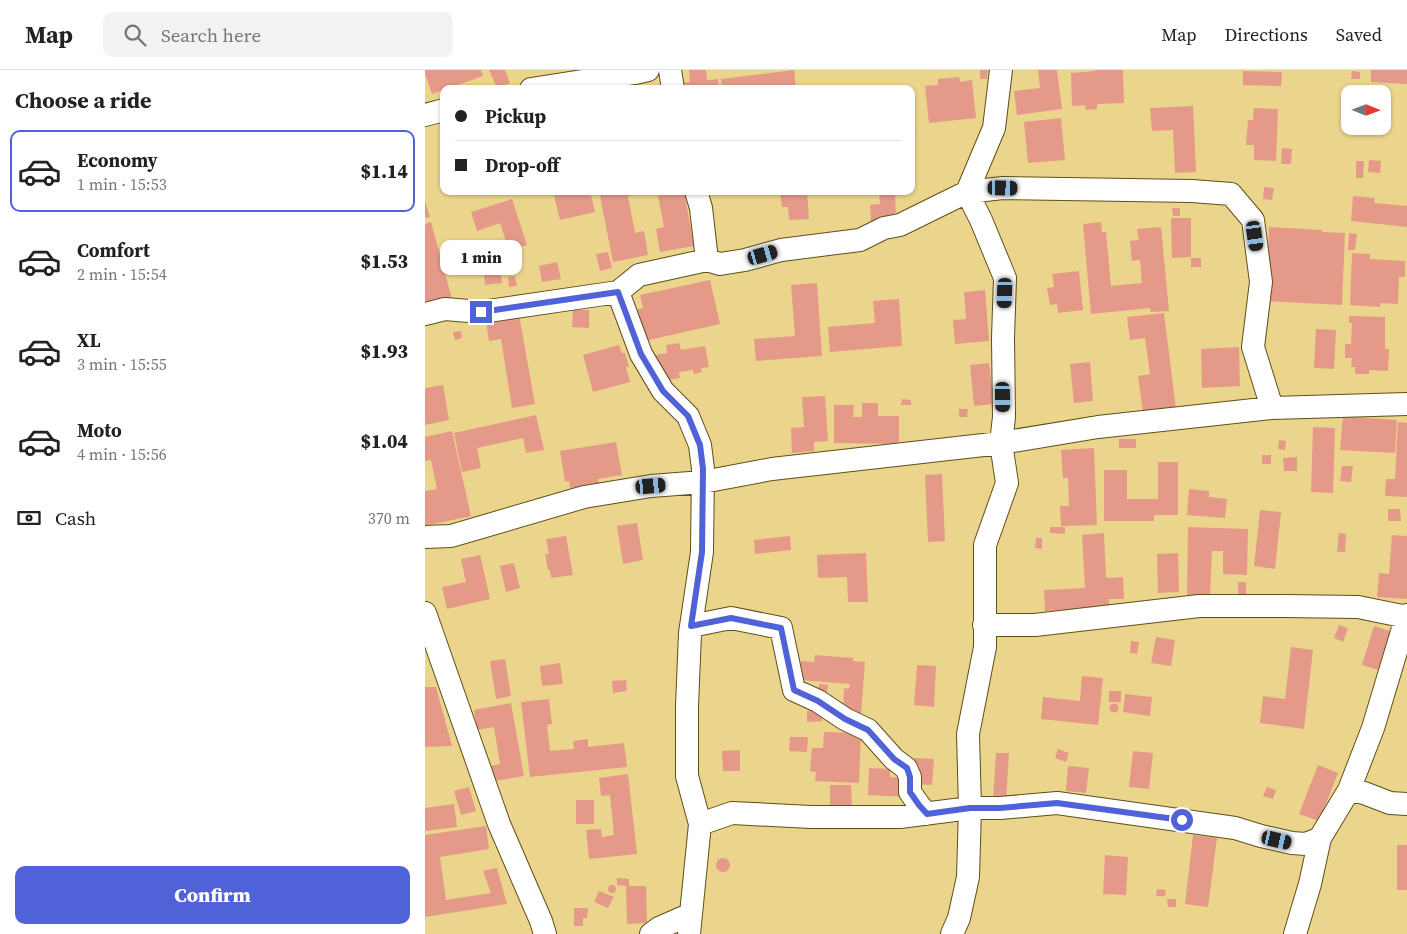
<!DOCTYPE html>
<meta charset="utf-8">
<style>
:root{--surface:#fff;--page:#f2f2f2;--text:#222;--muted:#767676;--line:#e0e0e0;--accent:#5062d8}
body{margin:0;font-family:"Source Serif 4",serif;background:var(--page);color:var(--text);height:100vh;display:flex;flex-direction:column;font-size:19px;white-space:nowrap}
*{box-sizing:border-box;margin:0}
p{font-size:16px;color:var(--muted)}
.icon{flex:none;width:28px;height:28px;fill:none;stroke:currentColor;stroke-width:2;stroke-linecap:round;stroke-linejoin:round}
.map{position:relative;flex:1;overflow:hidden}
.side{display:flex;flex-direction:column;background:var(--surface);width:425px}
.side>*{flex:none}
.banner{position:absolute;left:15px;top:15px;width:475px;height:110px;border-radius:10px;box-shadow:0 1px 4px #0004;display:grid;align-content:center;height:110px;padding:0 15px;background:var(--surface)}
.needle{width:32px;rotate:91deg}
.buttons{position:absolute;left:916px;top:15px;display:grid;gap:10px}
.buttons a{display:grid;place-items:center;width:50px;height:50px;border-radius:10px;background:var(--surface);box-shadow:0 1px 4px #0004;font-size:25px}
.end{position:absolute;width:22px;height:22px;margin:-11px;border:6px solid #5062d8;background:#fff;box-shadow:0 0 0 2px #fff}
.from{border-radius:50%}
.bubble{position:absolute;height:35px;border-radius:10px;background:var(--surface);box-shadow:0 1px 4px #0004;font-size:16px;font-weight:800;line-height:35px;text-align:center}
.car{position:absolute;width:15px;height:30px;margin:-15px -8px;border-radius:6px;box-shadow:0 0 4px 1px #0007;background:linear-gradient(#222 24%,#8ab4d8 0 40%,#222 0 76%,#8ab4d8 0 86%,#222 0)}
.banner b{display:flex;align-items:center;gap:18px;height:48px;font-size:19px}
.banner b+b{border-top:1px solid var(--line)}
.banner i{width:12px;height:12px;background:var(--text)}
ul{padding:0;list-style:none}
li{display:flex;align-items:center;gap:15px;height:82px;margin:0 10px 8px;padding:0 5px;border:2px solid transparent;border-radius:10px}
li div{flex:1}
li b{display:block;font-size:19px}
li em{font-style:normal;font-weight:800}
li.current{border-color:var(--accent)}
li>.icon{width:45px;height:45px;stroke-width:1.5}
h2{padding:0 15px;font-size:22px;line-height:60px}
.pay{display:flex;align-items:center;gap:12px;height:55px;padding:0 15px;font-size:19px}
.pay p{margin-inline-start:auto}
.primary-button{display:flex;gap:10px;margin-top:auto;padding:10px 15px}
.primary-button a{flex:1;height:58px;border-radius:10px;background:var(--accent);color:#fff;font-size:20px;font-weight:800;line-height:58px;text-align:center}
header{display:flex;align-items:center;gap:30px;box-sizing:border-box;height:70px;padding:0 25px;background:var(--surface);border-bottom:1px solid var(--line)}
header strong{font-size:24px}
nav{display:flex;gap:28px;margin-inline-start:auto;font-size:18px}
.search{width:350px;height:45px;background:var(--page);display:flex;align-items:center;gap:12px;box-sizing:border-box;padding:0 18px;border-radius:10px;color:var(--muted);font-size:19px}
main{display:flex;flex:1;min-height:0}
.map>svg:first-child{display:block}
</style>
<header>
<strong>Map</strong>
<div class="search"><svg class="icon" aria-label="search" viewBox="0 0 24 24"><circle cx="10" cy="10" r="6"/><path d="M15 15l6 6"/></svg>Search here</div>
<nav><a>Map</a><a>Directions</a><a>Saved</a></nav>
</header>
<main>
<section class="side">
<h2>Choose a ride</h2>
<ul>
<li class="current"><svg class="icon" aria-label="car" viewBox="0 0 24 24"><path d="M5 17H2v-5l4-1 3-4h7l3 4 3 1v5h-3M9 17h6M6 11h13"/><circle cx="7" cy="17" r="2"/><circle cx="17" cy="17" r="2"/></svg><div><b>Economy</b><p>1 min · 15:53</p></div><em>$1.14</em></li>
<li><svg class="icon" aria-label="car" viewBox="0 0 24 24"><path d="M5 17H2v-5l4-1 3-4h7l3 4 3 1v5h-3M9 17h6M6 11h13"/><circle cx="7" cy="17" r="2"/><circle cx="17" cy="17" r="2"/></svg><div><b>Comfort</b><p>2 min · 15:54</p></div><em>$1.53</em></li>
<li><svg class="icon" aria-label="car" viewBox="0 0 24 24"><path d="M5 17H2v-5l4-1 3-4h7l3 4 3 1v5h-3M9 17h6M6 11h13"/><circle cx="7" cy="17" r="2"/><circle cx="17" cy="17" r="2"/></svg><div><b>XL</b><p>3 min · 15:55</p></div><em>$1.93</em></li>
<li><svg class="icon" aria-label="car" viewBox="0 0 24 24"><path d="M5 17H2v-5l4-1 3-4h7l3 4 3 1v5h-3M9 17h6M6 11h13"/><circle cx="7" cy="17" r="2"/><circle cx="17" cy="17" r="2"/></svg><div><b>Moto</b><p>4 min · 15:56</p></div><em>$1.04</em></li>
</ul>
<div class="pay"><svg class="icon" aria-label="cash" viewBox="0 0 24 24"><path d="M3 7h18v10H3z"/><circle cx="12" cy="12" r="2"/></svg>Cash<p>370 m</p></div>
<div class="primary-button"><a>Confirm</a></div>
</section>
<div class="map">
<svg width="982" height="864" viewBox="0 0 982 864">
<rect width="100%" height="100%" fill="#ebd48b"/>
<path fill="#e59a89" d="M0 0H56L58 6 7 24 0 4Z
M64 0H80L85 13 72 18Z
M264 0H281L282 10 293 9 294 19H257L256 13 265 12Z
M369 0 371 19H297L296 9Z
M555 0H563L562 9H555Z
M613 0H632L637 39 592 45 589 21 615 18Z
M670 0H698L699 33 672 34V39L661 40 660 35 647 36 646 3 670 1Z
M946 0H982V14L946 12Z
M818 1 857 2 856 16 818 15Z
M927 1 935 2V9H926Z
M534 7 535 12 547 10 551 48 504 53 500 16 513 15V9Z
M768 36 771 102 750 103 748 60 727 61 725 38Z
M829 38 853 39 851 91 829 90V75H821L823 50H828Z
M488 46 491 63H486V47Z
M636 48 640 90 603 93 599 52Z
M857 78 867 79 866 94H856Z
M944 90 956 91 955 103 943 102Z
M931 91H939L938 108H931Z
M839 117 849 118 847 130 838 129Z
M128 121H165L170 142 135 150Z
M174 121H225L203 126 210 163 219 161 223 185 188 192Z
M232 121H259L269 176 235 182 231 159 239 157Z
M362 121H382L384 149 364 150 363 137H357L355 123 362 122Z
M454 121H470L471 150 446 151 445 135 455 134Z
M928 126 950 128 949 133 982 136V157L926 151Z
M87 129 102 175 84 181 75 153 52 161 46 142Z
M0 131 5 147 0 148Z
M747 138H755V146H748Z
M746 148H766V187L747 188Z
M6 152 27 229 0 237V154Z
M676 152 677 162H681L686 216 717 213 715 190 707 191 705 171 714 170 712 159 736 157 744 241 726 242 725 238 666 244 658 154Z
M844 157 897 160V162L920 163 917 235 841 231Z
M924 163 932 164 930 180H923Z
M183 182 187 198 175 201 171 184Z
M927 183 945 184V189L980 191V207H974L973 234 956 233 955 237 925 235Z
M766 188H776V197H766Z
M132 192 136 209 117 212 114 196Z
M654 201 658 240 633 243 632 234 625 235 622 218 629 217 627 204Z
M76 202 77 213 60 215 59 204Z
M90 206 92 216 84 217 83 207Z
M285 210 295 254 215 272 208 241 218 238 215 225Z
M392 213 397 286 331 291 329 269 370 266 366 215Z
M560 220 564 271 530 274 528 250 541 249 539 222Z
M474 229 477 276 405 282 403 257 450 253 448 231Z
M148 240H164V258L147 257Z
M739 243 751 339 718 343 713 306 725 304 720 268 705 270 702 247Z
M94 245 110 334 87 338 76 269 64 271 61 251Z
M924 246 960 247V279H964L963 301 944 300V304H930V297H926L927 288H920V274H926L927 253H924Z
M891 259 911 260 909 299 889 298Z
M36 261 37 268 30 270 28 262Z
M254 273 256 280 280 276 284 297 276 298 277 302 269 304 268 300 254 302 255 308 243 310 242 304 228 307 224 286 242 283 241 275Z
M194 275 197 283H200L204 297H201L205 312 168 322 158 285Z
M814 277 815 316 777 318 776 279Z
M665 292 668 331 649 333 645 294Z
M564 293 569 334 549 336 545 295Z
M18 315 24 350 0 355V318Z
M400 326 403 371 389 372V381L367 383 366 358 379 357 377 327Z
M477 329 486 330V335H476Z
M437 333H453V346H474V374L409 373V335H429L428 347H437Z
M534 339H543L542 347H534Z
M111 345 119 380 101 383 98 368 52 378 56 398 37 402 29 363Z
M918 346 972 350 970 383 915 380Z
M973 352 982 353V427L960 426 961 409H970Z
M888 357 910 358 908 423 886 422Z
M27 361 46 446 0 456V421L12 419 6 390 0 391V367Z
M694 369H711V378H694Z
M854 370 861 371 860 380 853 379Z
M191 372 197 405 173 409 174 413 145 418 144 411 140 412 135 381Z
M669 378 672 455 636 456 635 436H644L643 408H638L636 380Z
M837 385H846V394H837Z
M872 387V401H859L858 388Z
M733 392H753V445H729V451H679V400H702V429H733Z
M917 396H928L926 412 915 411Z
M517 404 520 471 503 472 500 405Z
M764 419 784 421V427L802 429 800 448 762 445Z
M963 439H975L976 451H963Z
M835 440 856 442 850 499 829 496Z
M212 453 218 490 198 494 192 456Z
M625 457H640V464L625 463Z
M763 457 823 459 822 505 798 504V481H787L785 527H762Z
M679 463 681 508 698 507 699 529H684V537L620 541 619 520 660 518 657 465Z
M914 463 921 464 920 482H912Z
M967 465 982 466V529L952 527 954 503 964 504Z
M141 466 148 505 126 508 125 500H123L120 484H124L121 469Z
M365 466 366 480 330 484 329 470Z
M611 468H617V479L610 478Z
M441 483 443 532H423L422 507 393 508 392 485Z
M753 483 754 522 733 523 732 484Z
M55 485 65 529 22 539 17 517 41 512 36 489Z
M89 493 95 518 81 522 75 496Z
M813 512H821V525H813Z
M914 555 923 558 918 572 909 568Z
M949 556 968 562 956 601 937 595Z
M731 567 750 570 746 596 726 593Z
M706 571 714 572 712 584 705 583Z
M866 577 888 580 879 659 835 653 838 626 860 629Z
M390 585 428 588V591L440 592 436 645 418 644 419 618 424 619 425 614 375 610 376 591 389 592Z
M80 589 86 626 71 629 65 591Z
M135 593 138 614 117 616 115 596Z
M492 595 511 596 509 637 489 635Z
M657 606 678 608 673 655 616 649 618 627 655 631Z
M201 610 202 621 188 623 187 611Z
M394 614 403 615 401 627 392 626Z
M0 617H11L27 676 0 677Z
M684 621H696V632H684Z
M700 624 727 627 725 646 698 642Z
M124 629 127 654 122 655 125 681 149 679 148 671 163 669V677L199 673 202 697 105 707 96 632Z
M86 633 99 706 64 712 61 697 75 694 69 657 52 660 49 640Z
M684.5 638a4.5 4.5 0 1 1 9 0a4.5 4.5 0 1 1-9 0Z
M396 640 397 651 382 652V641Z
M399 662 436 663 434 713 390 711 391 702 385 701 387 678H398Z
M365 667H383L382 682 364 681Z
M633 679 644 683 641 692 630 688Z
M315 680V701H298L297 681Z
M708 681 728 683 724 719 704 717Z
M571 683H584L581 731 568 730Z
M489 688 509 689 507 715 488 714Z
M893 695 913 703 894 751 874 744Z
M643 696 664 698 661 723 641 721Z
M444 698 465 699V707L482 708 481 727 443 725Z
M203 704 212 784 164 789 161 760 176 759 177 767 189 765 185 725 176 726 174 708Z
M405 715H426L427 735H405Z
M44 717 51 741 36 745 29 721Z
M842 717 851 720 848 729 838 726Z
M151 730H169V754H151Z
M29 734 32 757 0 761V738Z
M61 756 64 779 15 787 21 830 66 823 58 801 72 798 82 834 0 847V765Z
M768 765 792 768 783 837 760 834Z
M972 775H982V820H972Z
M680 785 703 787 701 825 678 824Z
M291 795a7 7 0 1 1 14 0a7 7 0 1 1-14 0Z
M192 808 204 809V816H221L222 853 202 854 201 816 192 815Z
M183 819a4 4 0 1 1 8 0a4 4 0 1 1-8 0Z
M732 819 741 820 740 826H731Z
M174 821 189 827 183 838 169 832Z
M742 829H751V837H743Z
M149 838H163L162 848H158V856H149Z"/>
<g fill="none" stroke-linecap="round" stroke-linejoin="round">
<g stroke="#5f4f18" stroke-width="24">
<path id="street" d="M245 0 248 19
M106 19 210 3 223 0
M0 45 19 40
M271 121 276 138 282 190
M193 222 216 284 238 321 263 346 275 375 278 399 277 482 265 563 262 636V706L275 754 264 864
M0 244 20 239 56 242 193 222 214 205 282 190 295 194 320 190 356 180 435 170 459 158 475 155 542 122 569 58 576 0
M0 467 26 466 159 427 226 416 278 412 347 399 576 373 673 357 847 338 982 334
M0 543 74 754 116 851 120 864
M559 555H610L774 536H860L933 537 982 547
M266 556 306 548 356 558 369 620 393 631 420 649 443 660 469 689 481 698 485 707V722L494 735 502 744
M924 720 939 723 965 733 982 734
M275 754 307 743 386 747H475L545 738H575L632 733 810 758 836 766 867 773 881 774 895 768 924 720 948 658 982 545
M226 864 234 858 266 844
M527 864 534 848 543 807 545 738 543 664 560 577V475L582 413 576 373 579 347 578 268 580 208 556 150 542 122 578 118 767 121 806 124 828 150 836 212 828 277 847 338
M870 864 885 814 895 768"/>
</g>
<use href="#street" stroke="#fff" stroke-width="22"/>
</g>
<g fill="none" stroke-linecap="round" stroke-linejoin="round">
<path stroke="#5062d8" stroke-width="6" d="M56 242 193 222 216 284 238 321 263 346 275 375 278 399 277 482 266 556 306 548 356 558 369 620 393 631 420 649 443 660 469 689 482 698 485 707V722L494 735 502 744 545 738H575L632 733 757 750"/>
</g>
</svg>
<div class="buttons">
<a><svg class="needle" viewBox="-14 -14 28 28"><path d="M0-13l5 13h-10z" fill="#e53935"/><path d="M0 13l5-13h-10z" fill="#767676"/></svg></a>
</div>
<i class="end from" style="left:757px;top:750px"></i>
<i class="end" style="left:56px;top:242px"></i>
<div class="bubble" style="left:15px;top:170px;width:82px">1 min</div>
<i class="car" style="left:578px;top:118px;rotate:91deg"></i>
<i class="car" style="left:830px;top:166px;rotate:172deg"></i>
<i class="car" style="left:338px;top:185px;rotate:74deg"></i>
<i class="car" style="left:580px;top:223px;rotate:182deg"></i>
<i class="car" style="left:578px;top:327px;rotate:179deg"></i>
<i class="car" style="left:226px;top:416px;rotate:85deg"></i>
<i class="car" style="left:852px;top:770px;rotate:103deg"></i>
<div class="banner">
<b><i class="from"></i>Pickup</b>
<b><i></i>Drop-off</b>
</div>
</div>
</main>
